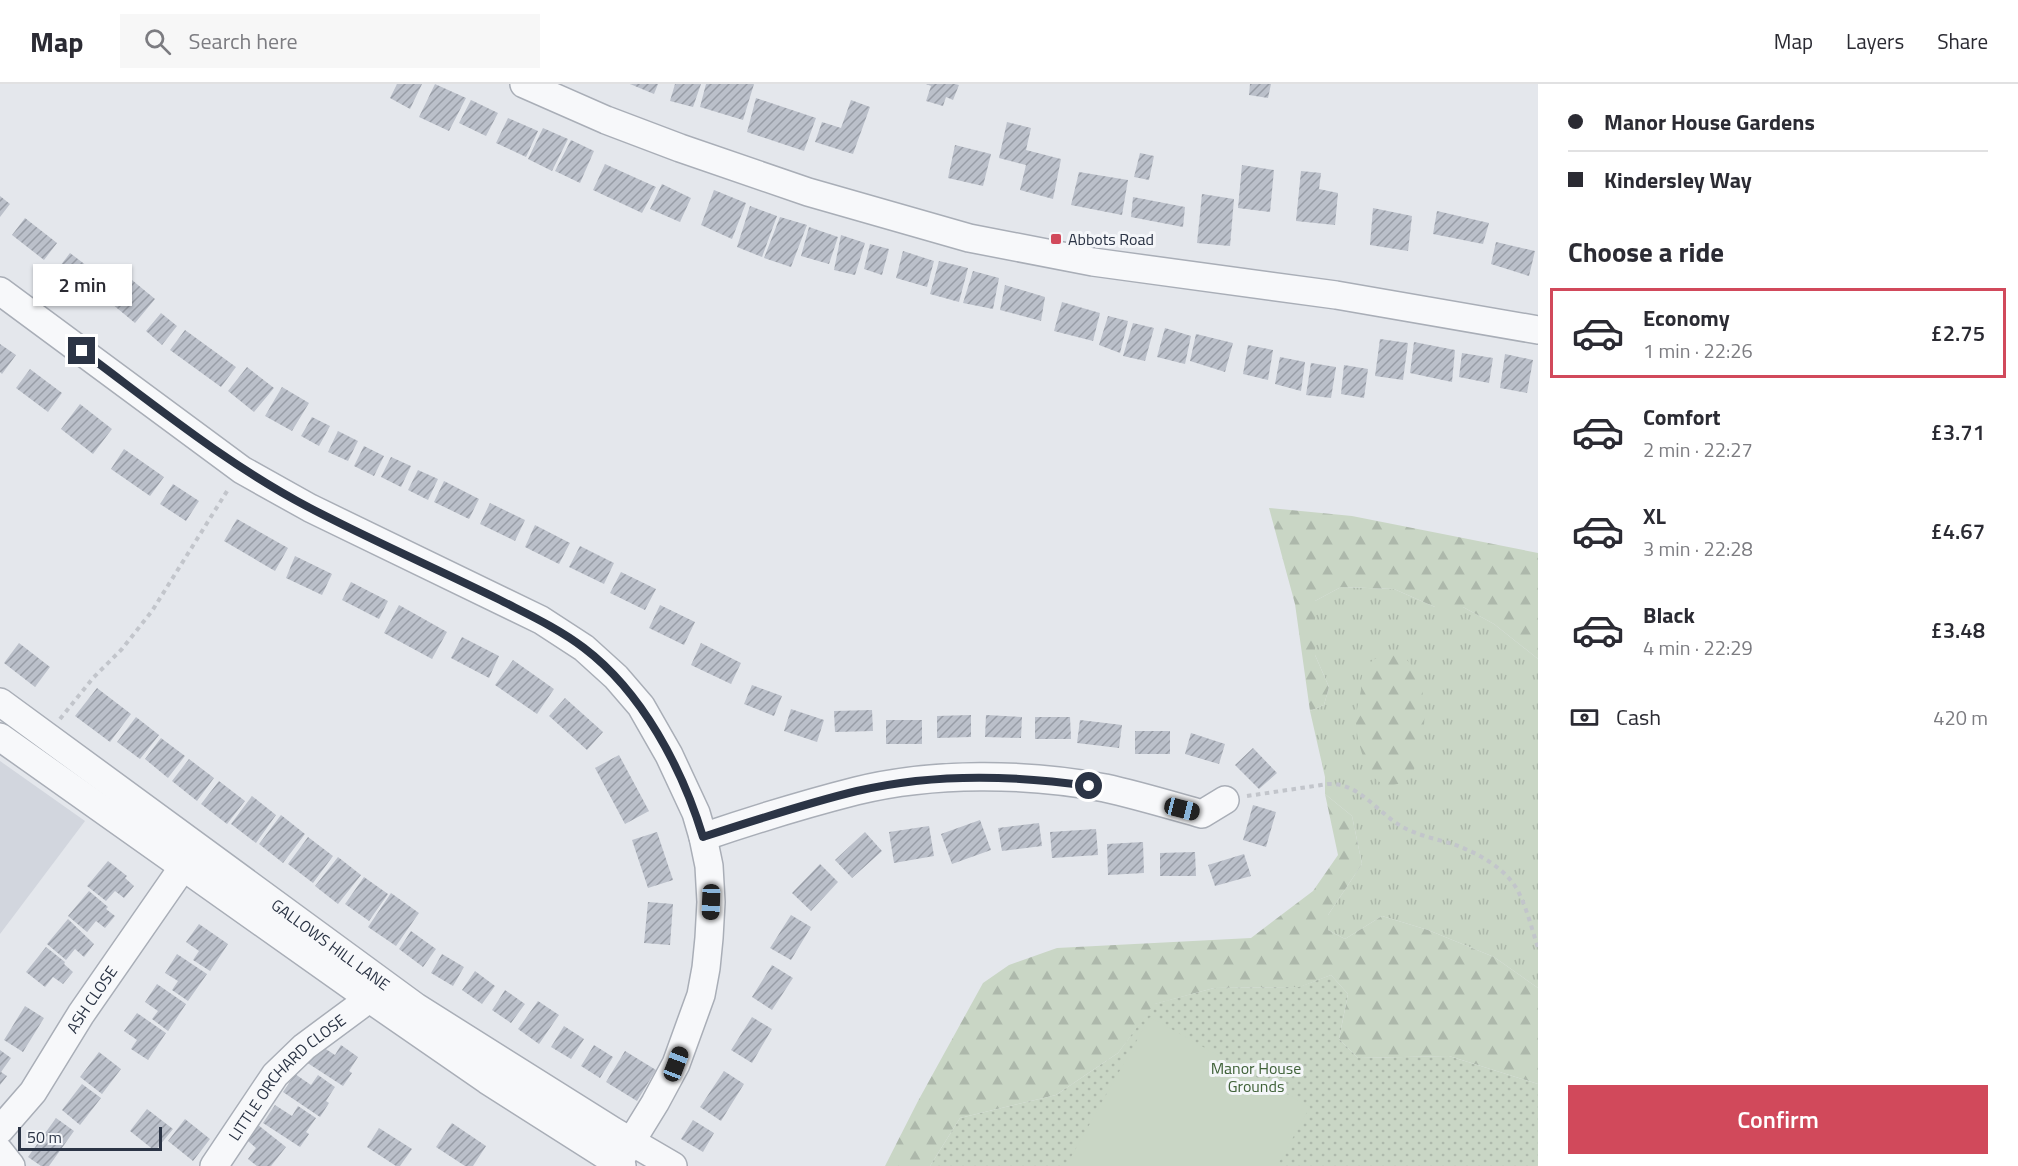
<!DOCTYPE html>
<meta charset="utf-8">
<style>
:root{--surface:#fff;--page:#f7f7f7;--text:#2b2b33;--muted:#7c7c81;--line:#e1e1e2;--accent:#d1495b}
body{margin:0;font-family:"Titillium Web",sans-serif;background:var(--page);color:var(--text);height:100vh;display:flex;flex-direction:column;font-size:22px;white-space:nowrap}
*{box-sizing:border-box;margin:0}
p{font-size:20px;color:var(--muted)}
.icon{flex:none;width:33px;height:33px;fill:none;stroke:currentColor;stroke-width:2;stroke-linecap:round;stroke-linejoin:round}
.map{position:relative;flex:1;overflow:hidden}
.sheet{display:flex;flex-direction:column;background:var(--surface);width:480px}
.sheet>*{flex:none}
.banner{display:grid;align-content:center;height:132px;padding:0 30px;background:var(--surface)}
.scale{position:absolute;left:18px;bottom:15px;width:144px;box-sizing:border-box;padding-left:6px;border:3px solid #2b3445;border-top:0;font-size:16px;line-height:21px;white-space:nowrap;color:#2b3445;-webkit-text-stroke:4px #f4f6f9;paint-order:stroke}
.end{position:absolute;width:27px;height:27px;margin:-14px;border:8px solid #2b3445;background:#fff;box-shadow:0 0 0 3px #fff}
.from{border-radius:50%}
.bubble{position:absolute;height:42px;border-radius:0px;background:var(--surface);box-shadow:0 2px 4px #0004;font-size:20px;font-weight:600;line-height:42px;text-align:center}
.car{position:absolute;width:18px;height:36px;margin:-18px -9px;border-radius:8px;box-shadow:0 0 4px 2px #0007;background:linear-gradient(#222 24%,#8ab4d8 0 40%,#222 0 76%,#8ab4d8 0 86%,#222 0)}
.banner b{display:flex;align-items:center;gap:21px;height:57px;font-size:22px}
.banner b+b{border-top:2px solid var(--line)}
.banner i{width:15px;height:15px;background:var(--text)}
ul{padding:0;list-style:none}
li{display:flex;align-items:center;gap:18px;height:90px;margin:0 12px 9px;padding:0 18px;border:3px solid transparent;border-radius:0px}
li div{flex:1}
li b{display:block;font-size:22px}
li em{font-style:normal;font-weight:600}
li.selected{border-color:var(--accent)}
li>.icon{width:54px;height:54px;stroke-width:1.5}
h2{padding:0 30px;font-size:27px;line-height:72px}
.pay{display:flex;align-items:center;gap:15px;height:66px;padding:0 30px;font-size:22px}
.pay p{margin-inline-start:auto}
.action{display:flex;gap:12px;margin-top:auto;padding:12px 30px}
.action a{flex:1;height:69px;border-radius:0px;background:var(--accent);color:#fff;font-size:24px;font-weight:600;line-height:69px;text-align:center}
header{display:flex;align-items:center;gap:36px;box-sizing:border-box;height:84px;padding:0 30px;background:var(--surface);border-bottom:2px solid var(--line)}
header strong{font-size:28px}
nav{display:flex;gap:33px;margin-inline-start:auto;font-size:21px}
.search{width:420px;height:54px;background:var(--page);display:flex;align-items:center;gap:15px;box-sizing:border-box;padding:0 21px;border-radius:0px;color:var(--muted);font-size:22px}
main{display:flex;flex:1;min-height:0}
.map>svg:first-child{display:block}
</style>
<header>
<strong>Map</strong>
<div class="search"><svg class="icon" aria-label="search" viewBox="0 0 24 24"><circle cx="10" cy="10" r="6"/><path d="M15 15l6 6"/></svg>Search here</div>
<nav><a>Map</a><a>Layers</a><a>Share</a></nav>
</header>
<main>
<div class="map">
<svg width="1538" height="1082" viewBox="0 0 1538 1082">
<defs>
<pattern id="grass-tufts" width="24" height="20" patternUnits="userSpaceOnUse" patternTransform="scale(1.5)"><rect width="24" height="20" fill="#c9d6c5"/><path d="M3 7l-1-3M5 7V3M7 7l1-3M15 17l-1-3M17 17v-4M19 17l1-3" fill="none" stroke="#adb8ab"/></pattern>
<pattern id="forest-firs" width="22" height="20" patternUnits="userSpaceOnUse" patternTransform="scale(1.5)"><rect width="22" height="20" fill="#c9d6c5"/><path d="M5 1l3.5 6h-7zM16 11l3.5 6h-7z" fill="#adb8ab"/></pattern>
<pattern id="park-dots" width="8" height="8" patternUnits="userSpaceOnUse" patternTransform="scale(1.5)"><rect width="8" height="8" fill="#c9d6c5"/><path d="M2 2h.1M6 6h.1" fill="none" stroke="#adb8ab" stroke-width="1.8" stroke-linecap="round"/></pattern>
<pattern id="building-hatch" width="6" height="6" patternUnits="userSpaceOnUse" patternTransform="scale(1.5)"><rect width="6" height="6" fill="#bbc0ca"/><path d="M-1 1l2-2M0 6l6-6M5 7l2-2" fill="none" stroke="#989da6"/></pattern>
</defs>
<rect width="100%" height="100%" fill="#e4e7ec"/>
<path fill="#d2d6de" d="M0 677 85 737 0 850Z"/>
<path fill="url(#grass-tufts)" d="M1341 503 1394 505 1435 523H1463L1494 540 1538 575V904L1494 873 1428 846 1382 832 1345 855 1328 846V831L1362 780 1352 732 1325 710V693L1310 627 1324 621 1329 603 1315 571V517Z"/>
<path fill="url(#forest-firs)" d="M1269 424 1352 432 1538 469V575L1494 540 1463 523H1435L1394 505 1341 503 1315 517V571L1329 603 1324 621 1310 627 1295 520Z
M1398 568C1416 582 1422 597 1424 619 1426 636 1422 668 1415 683 1410 698 1392 707 1378 697 1364 686 1355 650 1356 633 1357 624 1359 615 1361 606 1361 600 1361 592 1364 587 1371 573 1384 571 1398 568Z
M1325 710 1352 732 1362 780 1328 831V846L1345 855 1382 832 1428 846 1494 873 1538 904V1000L1449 972 1358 974 1339 955 1348 910 1331 891 1300 903 1214 904 1155 920 1118 969 1056 1011 960 1034 930 1082H885L918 1017 983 899 1009 881 1057 864 1251 854 1313 807 1338 771Z"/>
<path fill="url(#park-dots)" d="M1331 891 1348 910 1339 955 1358 974 1449 972 1538 1000V1082H930L960 1034 1056 1011 1118 969 1154 920 1214 904 1299 903Z"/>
<path fill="#c9d6c5" d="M1150 933 1310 1023 1277 1082H1066Z"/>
<path fill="url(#building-hatch)" d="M397 0H422L410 25 390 14Z
M435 0 466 14 449 47 419 33Z
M630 0H658L654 10Z
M675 0H701L693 23 670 17Z
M706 0H754L743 36 700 23Z
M926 0H955L959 1 953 16 946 13 943 22 926 17 931 2Z
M1250 0H1271L1268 14 1249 11Z
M756 14 816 34 804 67 747 48Z
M471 16 498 29 486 52 459 39Z
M851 16 870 23 853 70 815 58 822 38 841 44Z
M508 34 538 47 526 73 496 59Z
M1007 38 1031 44 1026 66 1061 75 1053 115 1020 106 1026 81 999 74Z
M543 44 568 55 552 87 528 75Z
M571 56 594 67 580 99 555 87Z
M955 61 991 70 983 102 948 94Z
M1140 69 1154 72 1149 96 1134 93Z
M605 80 656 103 642 129 593 106Z
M1242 81 1274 86 1270 128 1238 124Z
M1301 87 1321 89 1319 105 1338 109 1335 141 1296 137Z
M1079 88 1128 96 1122 131 1071 121Z
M662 100 691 114 680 138 650 125Z
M714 106 746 119 732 155 701 141Z
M1202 110 1234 115 1230 162 1197 159Z
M0 112 10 120 0 133Z
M1133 113 1185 123 1183 143 1131 133Z
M750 122 777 132 762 173 737 163Z
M1373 124 1412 132 1408 167 1370 161Z
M1437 127 1489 139 1483 160 1433 150Z
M780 133 807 141 791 183 764 174Z
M25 134 57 159 44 176 12 151Z
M809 143 838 153 829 180 801 172Z
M841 151 865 159 855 191 834 186Z
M1496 158 1535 167 1529 192 1491 180Z
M870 160 889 165 882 191 864 185Z
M903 167 934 177 927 203 896 194Z
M70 169 112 201 100 218 57 186Z
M939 177 968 184 959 218 930 210Z
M973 187 999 194 993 225 963 219Z
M132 196 155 215 135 239 112 220Z
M1005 201 1045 213 1041 237 1000 226Z
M1062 218 1100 229 1093 257 1054 247Z
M161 229 177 242 162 261 146 247Z
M1108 232 1128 237 1120 269 1099 261Z
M1133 239 1154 244 1145 277 1123 272Z
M1165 244 1191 252 1185 280 1157 273Z
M185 246 236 283 221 303 170 266Z
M1196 250 1233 259 1225 288 1190 277Z
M1380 255 1408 259 1403 296 1375 292Z
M1414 258 1455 266 1452 298 1410 289Z
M0 260 16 271 2 290 0 288Z
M1248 261 1273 266 1268 296 1243 290Z
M1462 269 1493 274 1489 299 1459 293Z
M1505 270 1533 276 1527 309 1500 304Z
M1280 273 1305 278 1301 307 1275 300Z
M1311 279 1336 283 1331 314 1306 311Z
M1344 281 1368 285 1364 314 1341 310Z
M247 283 274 304 254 328 228 307Z
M30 285 62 309 48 328 16 304Z
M282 303 309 319 292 347 265 332Z
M80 320 112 345 93 370 61 345Z
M312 333 330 342 319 362 301 352Z
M338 347 358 357 348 377 328 368Z
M364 362 384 372 374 392 354 382Z
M124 365 164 393 150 412 111 385Z
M391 373 411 382 401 403 381 393Z
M418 386 438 395 428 416 408 406Z
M444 397 479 415 469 435 434 418Z
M173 400 199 417 186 437 160 420Z
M490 419 525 436 515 457 480 440Z
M237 435 288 464 275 487 224 457Z
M535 441 570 459 559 480 525 463Z
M580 462 614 479 604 500 569 483Z
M295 472 332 490 322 511 286 494Z
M621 488 656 505 645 526 610 509Z
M351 498 388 517 379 535 342 516Z
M399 521 447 548 432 575 384 549Z
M660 521 695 538 684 561 649 544Z
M462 553 499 572 489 594 451 574Z
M19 559 50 583 35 603 4 579Z
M701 559 741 579 731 600 691 581Z
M513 576 554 605 537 630 495 601Z
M752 601 782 612 774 632 744 620Z
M97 604 131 630 110 658 75 632Z
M565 614 603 648 587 666 549 632Z
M791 625 824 636 817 658 784 647Z
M872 626 873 647 835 648 834 627Z
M971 631V653L937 654V632Z
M986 631 1022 633 1021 654 985 653Z
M136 633 159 651 140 675 117 658Z
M1035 633H1070L1071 655H1035Z
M886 636H922V660H886Z
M1080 636 1122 641 1119 664 1077 659Z
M1135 647H1170V670H1135Z
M1191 649 1225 660 1219 680 1185 670Z
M161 654 185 672 168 694 145 675Z
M1253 664 1277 689 1259 705 1235 681Z
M619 671 649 727 625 740 595 684Z
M189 675 214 694 197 717 172 697Z
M219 697 245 717 227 740 201 720Z
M252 712 276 731 256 759 231 740Z
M1253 721 1276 728 1266 763 1243 756Z
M281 731 305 750 283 779 259 760Z
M980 736 991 766 952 780 941 750Z
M1039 739 1042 762 1002 767 998 744Z
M929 742 934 772 894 779 889 748Z
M1096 745 1098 771 1052 774 1050 748Z
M657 748 673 796 648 804 632 756Z
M865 748 882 767 852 794 835 776Z
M308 753 333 772 313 799 288 780Z
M1143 758 1144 789 1108 791 1107 760Z
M1195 768 1196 792H1160V769Z
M1244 770 1251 792 1215 802 1208 781Z
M338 773 361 791 338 820 315 802Z
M108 777 127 792 125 794 134 802 124 814 115 807 106 817 87 802Z
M820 780 838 798 811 827 792 809Z
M364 793 388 810 369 837 345 820Z
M89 807 108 823 106 825 115 832 105 844 96 837 87 848 68 832Z
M391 809 419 829 396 862 368 843Z
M648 818 673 820 670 861 644 859Z
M791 831 811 843 791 876 770 864Z
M68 835 94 860 84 873 75 865 66 876 47 860Z
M199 840 228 860 210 887 193 876 199 867 186 858Z
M411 847 436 865 423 883 399 865Z
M46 863 65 878 64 880 73 888 63 900 53 893 45 903 26 888Z
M177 870 207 890 188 917 172 906 178 897 165 889Z
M442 870 464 883 453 902 431 889Z
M772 881 793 894 772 926 752 913Z
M475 887 495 902 482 920 462 906Z
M157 900 186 920 168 947 152 935 158 927 145 918Z
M505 906 525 920 511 939 492 926Z
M538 917 559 931 539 960 518 945Z
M25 922 44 934 23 968 4 956Z
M137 929 166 949 148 976 131 965 137 956 124 947Z
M752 933 772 945 752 979 731 966Z
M564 942 584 955 571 975 551 963Z
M318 960 335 971 341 961 358 973 349 987 352 989 343 1002 306 978Z
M594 961 613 973 600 994 581 982Z
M0 966 11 974 1 988 7 992 0 1001Z
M625 967 656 986 637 1017 606 998Z
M99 968 121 985 102 1010 80 993Z
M724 987 744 1000 721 1037 700 1023Z
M295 990 311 1001 318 991 335 1003 326 1017 329 1019 320 1033 283 1008Z
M82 1000 101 1014 80 1041 62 1026Z
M275 1021 292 1032 298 1022 316 1034 306 1048 309 1050 300 1063 263 1039Z
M147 1025 173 1045 155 1067 130 1047Z
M56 1034 74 1047 49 1082H41L28 1073Z
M185 1035 210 1055 193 1077 168 1057Z
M693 1036 714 1049 703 1068 681 1055Z
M253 1037 286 1063 271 1082H257L248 1075 256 1064 241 1051Z
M452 1039 486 1062 473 1082H465L436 1063Z
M379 1044 412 1065 400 1082H396L367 1063Z"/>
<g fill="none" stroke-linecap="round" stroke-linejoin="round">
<g stroke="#a9aeb7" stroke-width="30">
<g id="minor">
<path d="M524 0 606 36 680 64 808 108 969 154 1093 178 1336 211 1538 246"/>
<path d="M0 207 242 386 310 424 541 536 584 564 616 593 641 622 669 671 696 729 703 753 709 782 711 818 709 854 706 884 701 911 676 980 655 1019 618 1079"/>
<path id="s1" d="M0 618 416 923 613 1047 673 1082"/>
<path d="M0 653 367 913 487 996 622 1082"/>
<path d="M703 753C753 736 805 720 856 707 933 688 1027 689 1105 704 1137 711 1170 721 1202 730L1225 716"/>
<path id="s2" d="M0 1046 33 1008 81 930 183 783"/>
<path d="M0 1068 11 1082"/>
<path id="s3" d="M214 1082 275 991 304 963 362 920 367 913"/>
</g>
</g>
<path stroke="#c2c5cb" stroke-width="4" stroke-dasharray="4.5 4.5" stroke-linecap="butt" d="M60 635 93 594 122 565 152 527 229 404
M1247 712 1328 700C1358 698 1377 728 1401 742 1416 751 1436 755 1453 760 1477 769 1505 783 1518 807 1527 825 1532 845 1538 864"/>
<use href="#minor" stroke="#f7f8fa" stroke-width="27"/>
</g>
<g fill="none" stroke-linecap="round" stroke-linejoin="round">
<path stroke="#2b3445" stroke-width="8" d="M82 267C156 322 228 381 310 424 371 456 435 484 498 515 527 530 558 544 584 564 642 608 682 684 703 753 752 737 807 719 857 707 933 689 1013 691 1089 702"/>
</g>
<rect fill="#d1495b" stroke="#f4f6f9" stroke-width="2" x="1050" y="149" width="12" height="12" rx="3"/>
<g text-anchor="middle" stroke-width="6" stroke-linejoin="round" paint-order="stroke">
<g font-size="16" fill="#2b3445" stroke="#f4f6f9" text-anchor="start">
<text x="1068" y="161">Abbots Road</text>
</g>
<g font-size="16" fill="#2b3445" stroke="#f4f6f9">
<text dy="6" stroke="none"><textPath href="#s1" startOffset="410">GALLOWS HILL LANE</textPath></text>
<text dy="6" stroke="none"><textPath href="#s2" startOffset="160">ASH CLOSE</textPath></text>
<text dy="6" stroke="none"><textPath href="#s3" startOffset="116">LITTLE ORCHARD CLOSE</textPath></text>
</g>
<g font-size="16" fill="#3f6138" stroke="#f4f6f9">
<text x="1256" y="990">Manor House<tspan x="1256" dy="18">Grounds</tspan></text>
</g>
</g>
</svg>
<div class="scale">50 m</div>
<i class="end from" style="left:1089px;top:702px"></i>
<i class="end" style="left:82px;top:267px"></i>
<div class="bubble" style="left:33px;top:180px;width:99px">2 min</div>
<i class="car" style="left:1182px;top:725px;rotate:104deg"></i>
<i class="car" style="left:711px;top:818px;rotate:182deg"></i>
<i class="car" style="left:676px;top:980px;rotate:21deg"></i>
</div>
<section class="sheet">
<div class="banner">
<b><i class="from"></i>Manor House Gardens</b>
<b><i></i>Kindersley Way</b>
</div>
<h2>Choose a ride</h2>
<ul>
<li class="selected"><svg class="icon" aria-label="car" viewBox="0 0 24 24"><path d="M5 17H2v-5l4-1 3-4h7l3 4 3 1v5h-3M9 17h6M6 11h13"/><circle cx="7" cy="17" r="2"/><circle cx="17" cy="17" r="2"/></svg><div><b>Economy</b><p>1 min · 22:26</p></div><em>£2.75</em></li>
<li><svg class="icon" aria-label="car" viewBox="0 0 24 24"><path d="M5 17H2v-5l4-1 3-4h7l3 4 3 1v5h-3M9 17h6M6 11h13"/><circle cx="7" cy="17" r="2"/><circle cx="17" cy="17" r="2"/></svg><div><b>Comfort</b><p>2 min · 22:27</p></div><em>£3.71</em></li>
<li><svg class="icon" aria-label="car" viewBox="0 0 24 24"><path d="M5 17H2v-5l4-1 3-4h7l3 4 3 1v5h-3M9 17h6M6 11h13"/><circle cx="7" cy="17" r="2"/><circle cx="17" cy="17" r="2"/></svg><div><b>XL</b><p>3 min · 22:28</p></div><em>£4.67</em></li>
<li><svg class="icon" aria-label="car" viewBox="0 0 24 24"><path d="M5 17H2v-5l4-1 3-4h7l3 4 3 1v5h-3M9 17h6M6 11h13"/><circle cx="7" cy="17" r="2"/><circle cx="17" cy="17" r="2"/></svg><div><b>Black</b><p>4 min · 22:29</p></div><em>£3.48</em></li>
</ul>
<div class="pay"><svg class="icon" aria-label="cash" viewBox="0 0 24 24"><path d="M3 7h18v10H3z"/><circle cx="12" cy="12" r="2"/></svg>Cash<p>420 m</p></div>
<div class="action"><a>Confirm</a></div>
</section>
</main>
